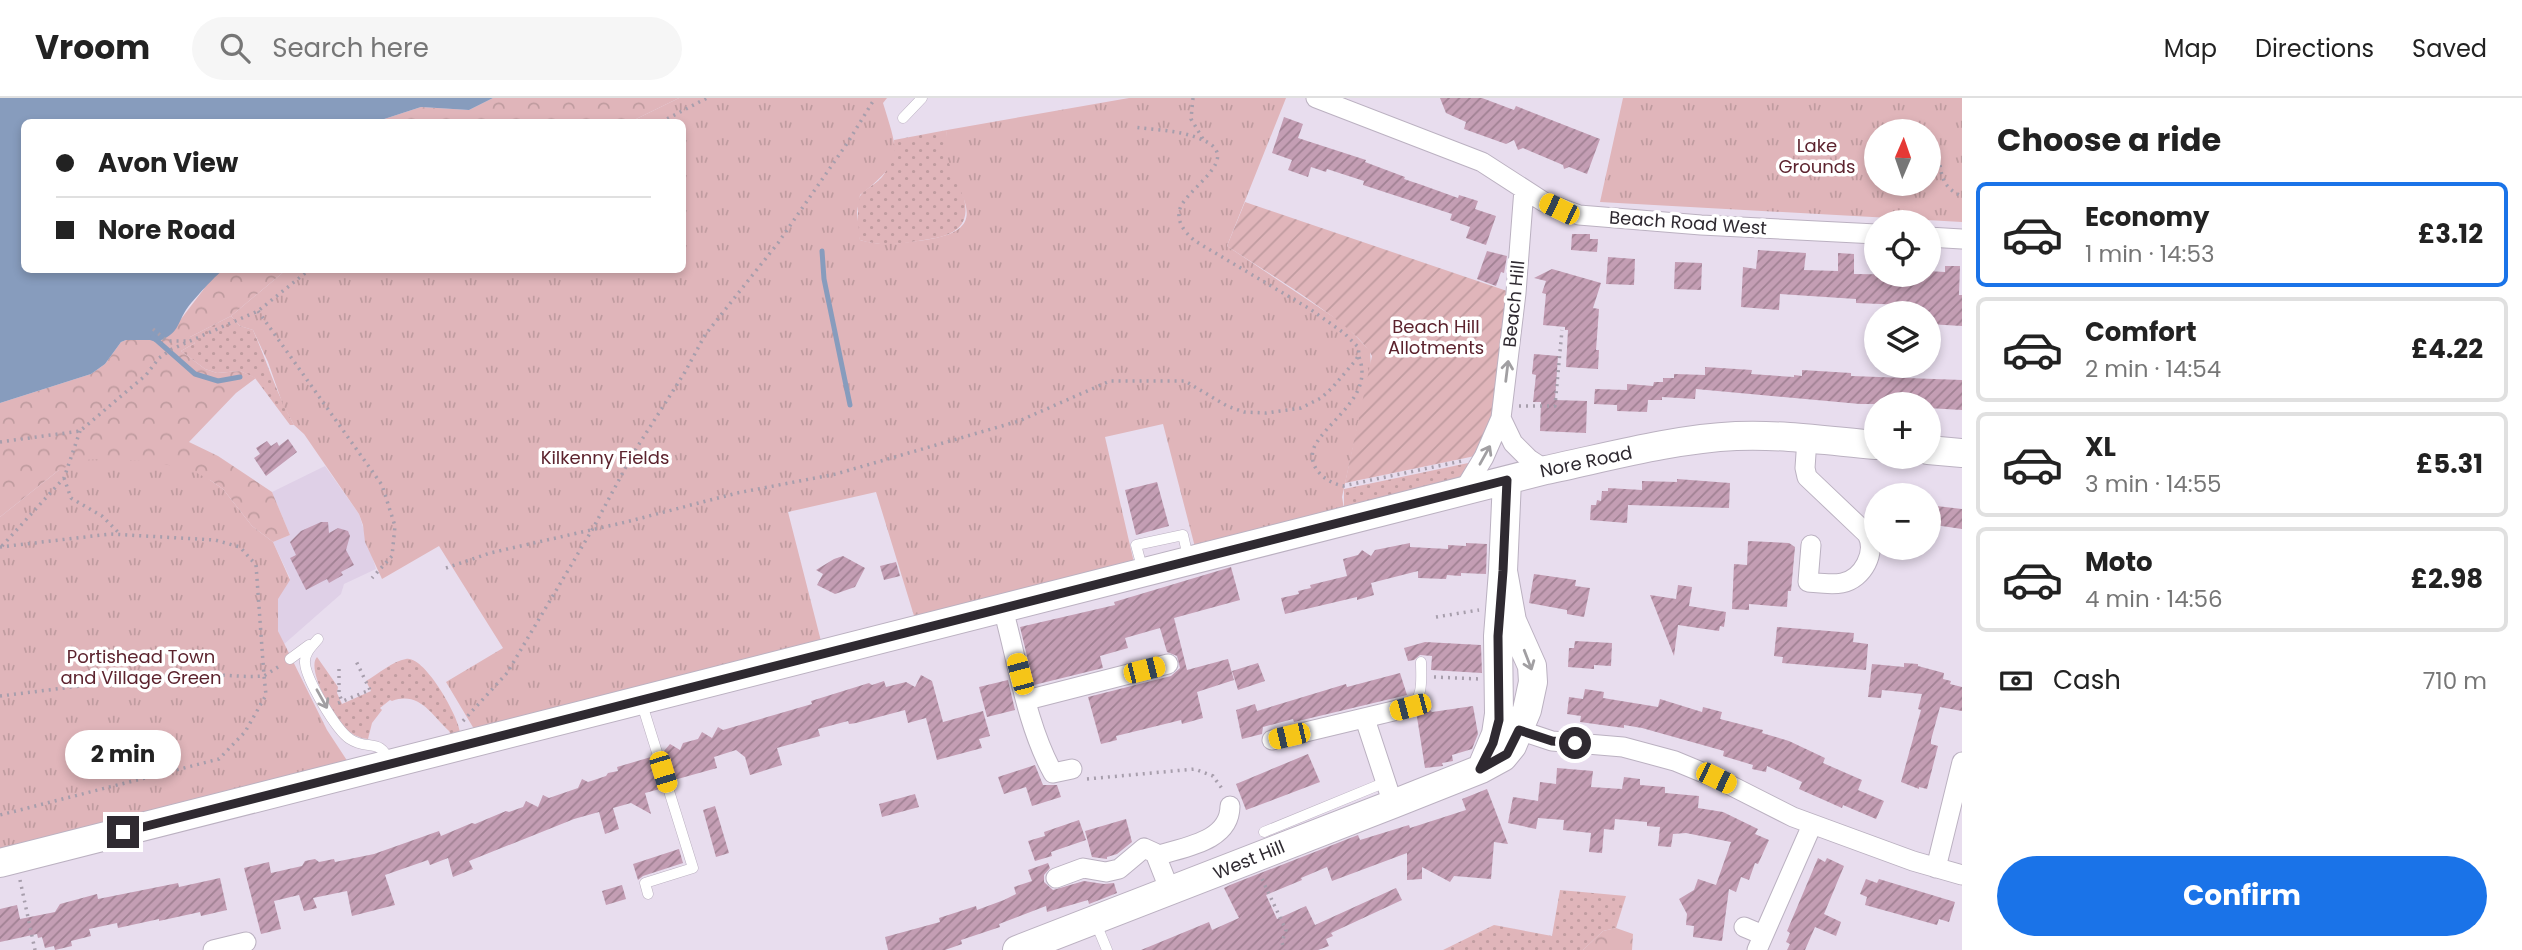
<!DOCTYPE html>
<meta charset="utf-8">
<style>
:root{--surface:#fff;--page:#f6f6f6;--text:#222;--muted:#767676;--line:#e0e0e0;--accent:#1a73e8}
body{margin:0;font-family:Poppins,sans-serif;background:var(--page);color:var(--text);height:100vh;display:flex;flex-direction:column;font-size:26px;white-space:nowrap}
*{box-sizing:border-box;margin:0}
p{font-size:23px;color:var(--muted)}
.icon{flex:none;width:38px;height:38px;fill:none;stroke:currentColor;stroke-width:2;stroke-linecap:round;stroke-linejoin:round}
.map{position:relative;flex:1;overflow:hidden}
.details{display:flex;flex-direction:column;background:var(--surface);width:560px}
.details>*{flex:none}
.guide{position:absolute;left:21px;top:21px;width:665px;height:154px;border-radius:10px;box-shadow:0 4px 10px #0003;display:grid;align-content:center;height:154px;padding:0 35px;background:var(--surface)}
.needle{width:46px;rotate:2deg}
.tools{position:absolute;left:1864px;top:21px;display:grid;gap:14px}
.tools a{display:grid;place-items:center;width:77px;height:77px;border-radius:50%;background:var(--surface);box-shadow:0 4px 10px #0003;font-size:35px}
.end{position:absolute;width:32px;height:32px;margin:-16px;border:9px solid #2f2a31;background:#fff;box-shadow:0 0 0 4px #fff}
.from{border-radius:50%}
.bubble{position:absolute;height:49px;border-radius:24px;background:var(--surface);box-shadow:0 4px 10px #0003;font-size:23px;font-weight:700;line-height:49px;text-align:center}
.car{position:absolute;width:21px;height:42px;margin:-21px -10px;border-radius:9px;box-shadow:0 0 5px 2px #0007;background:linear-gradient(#f5c518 24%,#345 0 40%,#f5c518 0 76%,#345 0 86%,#f5c518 0)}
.guide b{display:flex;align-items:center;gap:24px;height:66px;font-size:26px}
.guide b+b{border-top:2px solid var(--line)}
.guide i{width:18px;height:18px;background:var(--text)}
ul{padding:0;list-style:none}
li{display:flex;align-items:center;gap:21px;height:105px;margin:0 14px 10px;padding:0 21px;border:4px solid var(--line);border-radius:10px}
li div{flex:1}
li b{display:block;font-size:26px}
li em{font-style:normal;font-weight:700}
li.on{border-color:var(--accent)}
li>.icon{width:63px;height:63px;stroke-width:1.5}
h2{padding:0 35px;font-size:32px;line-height:84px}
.pay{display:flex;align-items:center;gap:18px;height:77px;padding:0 35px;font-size:26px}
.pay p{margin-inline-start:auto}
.button{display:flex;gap:14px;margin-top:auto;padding:14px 35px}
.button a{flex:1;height:80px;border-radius:42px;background:var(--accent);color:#fff;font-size:28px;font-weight:700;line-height:80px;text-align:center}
header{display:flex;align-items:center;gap:42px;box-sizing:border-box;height:98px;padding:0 35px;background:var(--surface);border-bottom:2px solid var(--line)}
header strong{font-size:33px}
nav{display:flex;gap:38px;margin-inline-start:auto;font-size:24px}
.search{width:490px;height:63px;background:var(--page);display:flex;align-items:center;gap:18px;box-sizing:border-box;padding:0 24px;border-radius:38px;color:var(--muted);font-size:26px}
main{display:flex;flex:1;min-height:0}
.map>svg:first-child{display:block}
</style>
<header>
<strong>Vroom</strong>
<div class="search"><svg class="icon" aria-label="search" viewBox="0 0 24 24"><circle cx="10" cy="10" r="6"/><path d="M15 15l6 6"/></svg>Search here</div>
<nav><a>Map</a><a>Directions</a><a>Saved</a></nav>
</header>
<main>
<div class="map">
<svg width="1962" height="852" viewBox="0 0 1962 852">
<defs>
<pattern id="grass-dots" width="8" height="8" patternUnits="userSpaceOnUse" patternTransform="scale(1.75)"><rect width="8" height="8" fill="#e0b5ba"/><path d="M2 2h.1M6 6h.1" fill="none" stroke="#c09ca0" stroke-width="1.8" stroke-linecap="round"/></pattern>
<pattern id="forest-crowns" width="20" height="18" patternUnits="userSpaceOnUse" patternTransform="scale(1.75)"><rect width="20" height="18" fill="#e0b5ba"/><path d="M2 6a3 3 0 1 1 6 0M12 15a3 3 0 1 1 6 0" fill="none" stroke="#c09ca0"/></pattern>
<pattern id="park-tufts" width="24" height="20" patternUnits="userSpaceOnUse" patternTransform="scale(1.75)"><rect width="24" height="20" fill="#e0b5ba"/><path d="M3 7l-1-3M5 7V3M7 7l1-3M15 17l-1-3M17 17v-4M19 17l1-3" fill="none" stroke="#c09ca0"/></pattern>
<pattern id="garden-furrows" width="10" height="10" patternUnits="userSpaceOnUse" patternTransform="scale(1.75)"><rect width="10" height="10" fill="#e0b5ba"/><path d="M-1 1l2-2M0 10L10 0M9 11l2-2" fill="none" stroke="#c09ca0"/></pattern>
<pattern id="building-hatch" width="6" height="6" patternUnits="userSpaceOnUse" patternTransform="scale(1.75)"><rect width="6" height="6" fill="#c49eb4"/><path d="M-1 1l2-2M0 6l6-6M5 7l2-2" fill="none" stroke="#a08193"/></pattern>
</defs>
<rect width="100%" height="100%" fill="#e8ddee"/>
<path fill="#dfd0e7" d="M325 368 359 416 376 471 344 486 341 496 283 547 277 530V506L278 499 290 480 273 444 290 437 272 394Z"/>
<path fill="url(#grass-dots)" d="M947 32C943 74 1001 130 930 141 907 145 884 150 860 142L858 135V102C862 91 875 88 882 79 889 71 895 52 894 42Z
M231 218 240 228 253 232C267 264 277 297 294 327H290L255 280 240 273 217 275 205 271 181 253 195 245 188 240Z
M1473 364 1460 383 1344 411V391Z
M317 559 338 589 337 595 342 606 371 593 366 583C378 576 393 563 406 561 424 557 458 617 460 634L451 637 449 633C431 616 419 593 392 603L390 602 380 610 382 612 372 625 368 641C359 640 350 636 344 629 333 618 306 571 317 559Z
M1560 792 1626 798 1616 830 1603 833 1583 852H1443L1494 827 1552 838Z"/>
<path fill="url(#forest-crowns)" d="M493 0H679L630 24H375L421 9 469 12Z
M223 172H286L231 218 190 239 195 245 181 253 205 271 217 275 240 273 256 280 236 295 189 344 218 358 272 394 290 437 273 444 252 428 223 391 210 382 59 372 0 419V305L91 276 105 266 121 244 126 242H150L181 221 213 179Z
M1616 830 1633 836 1632 852H1583L1603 833Z"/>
<path fill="url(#park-tufts)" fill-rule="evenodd" d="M679 0H887L883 5C899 57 904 62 860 97L857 114 860 142C882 149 903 145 925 142 998 131 955 96 946 54 945 47 946 39 947 32L1129 0H1286L1227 148 1344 226 1370 253 1371 268 1342 399 1344 411 1196 453 1163 326 1105 339 1135 469 915 521 876 394 788 414 822 547 477 636 446 584 503 550 439 448 382 481 365 444 363 427 359 416 304 336 294 327 283 307 268 264 253 232 240 228 231 218 286 172H682V24H630Z
M1623 0H1962V124L1600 104ZM1876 33H1928V86H1876Z
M107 361 145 363 174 368 195 374 210 382 223 391 252 428 273 444 290 482 278 501V533L327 632 348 664 0 751V419L59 372 83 362Z"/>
<path fill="url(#garden-furrows)" d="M1245 104 1507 193 1495 309 1475 358 1345 385 1372 258C1359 228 1258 169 1227 148Z"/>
<path fill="#879cbd" d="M0 0H493L469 12 421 9 375 24H24V172H223C214 179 196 199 188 209 176 226 180 236 156 244L150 242H126L121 244 105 266 91 276 0 305Z"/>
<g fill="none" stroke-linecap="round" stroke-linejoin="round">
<path stroke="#879cbd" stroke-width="5" d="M822 153 824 181 850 307
M153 239 195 276 218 283 240 279"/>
</g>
<path fill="url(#building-hatch)" d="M1440 0H1482L1514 12 1516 8 1600 41 1587 76 1569 69 1564 71 1563 67 1523 50 1518 52 1514 42 1506 46 1464 31 1466 24 1446 15Z
M1284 19 1303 26 1298 40 1366 62 1365 64 1405 79 1404 81 1422 87 1458 100 1459 97 1478 103 1475 111 1496 118 1486 147 1466 140 1470 129 1450 122 1452 116 1363 87 1364 83 1327 71 1326 74 1311 69 1308 79 1288 72 1292 62 1272 55Z
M1572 136H1590V141H1598L1597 154 1571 152Z
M1758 152 1806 155 1804 172 1838 173V155L1854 156V176L1928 177V173L1945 174V168H1960L1959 197H1962V228L1928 226V215H1905V207L1856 205V201L1780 196 1779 212 1741 209 1743 169 1756 171Z
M1487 153 1507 158 1504 175 1501 174 1496 188 1477 181Z
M1608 159 1635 161 1634 187 1606 186Z
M1675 164 1702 165 1701 192 1674 191Z
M1552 171 1601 185 1593 210 1599 211 1596 252H1599L1598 271 1566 269 1568 232H1565V229L1543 227 1546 196 1542 195 1546 183 1534 180Z
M1534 256 1558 258 1555 302 1587 303 1586 335 1540 333 1541 304H1533L1536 277 1532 276Z
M1705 269 1752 272 1751 276 1794 279V277L1802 278V272L1851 275V278L1962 282V312L1928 310V306H1860L1696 291 1695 301 1662 299V302H1648L1647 314 1617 313V307L1594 306 1595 291 1627 292V286L1653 288 1654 284H1663V280H1674V276L1705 277Z
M288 341 297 354 266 378 254 360 260 356 256 350 267 343 271 348 277 344 279 348Z
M1677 381 1730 385 1729 410 1628 407 1627 425 1590 422 1591 407H1596L1597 402 1601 403 1602 393H1608V390L1642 392V383L1677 384Z
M1157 384 1169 428 1136 437 1125 392Z
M1928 407 1962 411V431L1928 426Z
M321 424H328L329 435 338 430 348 433 350 438 346 452 354 467 341 474 343 477 329 485 327 481 306 492 290 460 296 457 290 444 301 433Z
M1748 443 1789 445 1795 449 1791 493H1788L1787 509 1749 506V512L1732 511 1734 466 1747 467Z
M1410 445V449L1448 451V447L1466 448V445L1487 446 1486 476 1461 475V478L1447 477 1446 481 1418 480V473L1371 485 1374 497 1357 502V499L1285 516 1281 500 1299 496 1298 493 1311 490 1310 487 1347 478 1343 461 1358 457 1362 452 1371 458 1375 452Z
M843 458 865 470 855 489 835 496 817 487 823 476 816 472 834 461Z
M896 464 900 478 884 482 880 468Z
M1231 469 1240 502 1174 520 1187 572 1228 561 1234 582 1197 594 1203 620 1182 626 1181 622 1165 626 1116 638 1117 642 1101 646 1088 599 1171 578 1180 570 1177 558 1167 554 1160 530 1125 540 1128 550 1100 558 1103 570 1034 587 1020 529 1115 507 1114 504Z
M1534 476 1576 482 1575 488 1590 490 1584 519 1567 516V512L1529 505Z
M1678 487 1692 489 1689 508 1726 514 1724 529 1720 528 1719 533 1678 527 1674 558 1650 497 1676 501Z
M1777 529 1854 535 1853 544 1868 546 1866 572 1782 565 1783 559 1774 558Z
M1575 543 1612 545 1611 568 1594 567V571L1568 569 1569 550H1574Z
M1425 544 1481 547 1482 575 1431 572 1432 558 1420 557 1414 562 1408 563 1404 550Z
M1258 565 1265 583 1238 592 1232 573Z
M1904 565 1918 566V568L1944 575 1943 581 1951 583 1950 586 1962 589V613L1940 609 1931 642V646L1938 648 1927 691 1919 689V691L1901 684 1921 612 1918 611 1922 596 1882 592 1881 600 1868 599 1872 566 1904 569Z
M1400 575 1407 597 1294 624 1293 621 1263 629 1262 636 1242 641 1236 612 1255 606 1257 613 1346 586 1347 589Z
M921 577 932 583 943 624 983 613 990 638 979 641 982 650 937 662 926 620 908 625 905 612 856 625 849 626 848 623 818 631 820 638 777 650 782 667 750 677 745 659 736 652 714 659 717 670 674 682 664 653 670 646 680 652 683 645 698 641 702 634 712 640 718 629 723 632 812 606 811 603 869 585 872 587 884 583 886 589 906 584 915 589Z
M1008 582 1015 612 987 619 979 589Z
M1585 591 1604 594 1603 600 1658 609 1660 601 1702 614 1703 609 1722 614 1720 621 1763 632 1762 635 1789 643 1825 660 1823 665 1862 682 1858 692 1884 703 1876 721 1843 707 1842 710 1799 691 1802 684 1767 668 1766 674 1752 671 1753 667 1723 658 1724 653 1642 630 1624 627V630L1580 624 1581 618 1567 616 1569 599 1583 601Z
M1473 608 1478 636 1472 651 1452 657 1453 663 1442 665 1443 668 1425 670 1417 619 1422 611H1429L1432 614Z
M1308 656 1320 684 1246 712 1236 686Z
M651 659 660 691 645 695 651 716 631 705 613 710 619 731 605 736 599 714 574 721 469 763 473 771 453 779 448 760 430 767 428 762 385 777 395 807 352 818 347 793 313 800 317 810 304 813 299 797 274 803 281 831 261 836 244 770 269 764 271 775 302 768 305 763 315 761 319 764 334 761 335 764 374 756 439 733 441 738 472 725 475 726 506 713 509 714 523 709 526 703 538 709 543 697 549 700 578 690 582 681 588 684 606 678 608 675 618 673 617 669Z
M1035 667 1043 687H1057L1061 699 1032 708 1026 689 1004 696 998 679Z
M1557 670 1593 673 1591 689 1622 691 1624 679 1640 681V687L1665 689V695L1699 698 1698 710 1723 714 1758 731 1755 736 1769 742 1758 766 1755 765 1749 782 1741 779 1736 794 1729 791 1722 843 1693 839 1694 828 1686 827 1687 816 1679 801 1694 792 1698 781 1716 787 1731 744 1686 735 1673 736 1671 749 1658 748 1660 729 1647 728V724L1615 721 1614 732 1604 731 1602 755 1589 754 1591 735 1563 732 1564 722 1538 720 1536 731 1508 725 1513 699 1538 703 1540 684 1556 686Z
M1487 691 1508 746 1494 744 1491 781 1454 778 1450 784 1422 769V781L1407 782V755L1332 783 1327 769 1301 780 1302 782 1266 797 1277 821 1306 808 1315 827 1396 790 1402 802 1331 835 1333 838 1326 841 1329 848 1318 852H1141L1209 824 1212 832 1239 820 1224 790 1230 787 1358 737 1360 742 1409 727 1410 730 1466 712 1462 701Z
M915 696 919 709 882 719 879 706Z
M715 708 729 755 716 759 703 712Z
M1126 721 1132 744 1117 756 1107 759V761L1092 759 1085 733Z
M1079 722 1086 742 1051 754 1052 758 1035 763 1028 743 1045 738 1044 734Z
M679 751 683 765 643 778 638 782 633 766Z
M1818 760 1825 764 1827 760 1844 768 1824 816 1841 824 1836 838 1815 829 1805 852H1787L1790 846 1786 844 1790 835 1787 833Z
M1048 765 1050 770 1044 777V784L1053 792 1084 783 1104 786 1114 785 1117 795 1089 806 1088 802 1047 814 1046 808 999 826 1000 829 961 842 962 846 945 852H888L885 839 940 824 939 820 976 808 977 812 1004 802 1016 796 1014 789 1032 783 1028 772Z
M220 780 227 812 201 818 200 814 159 823V821L118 830 117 825 89 831 91 838 71 843 72 848 55 852 54 848 45 850 42 839 38 840 37 836 0 844V811L17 807 20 821 55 814 60 806 97 796 98 801 178 785 179 789Z
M1866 781 1877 785 1879 781 1955 804 1949 824 1939 821 1937 827 1865 807 1867 799 1860 796Z
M622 787 626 801 606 807 602 793Z"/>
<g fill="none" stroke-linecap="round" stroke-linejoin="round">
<g stroke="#bbb1c1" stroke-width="11">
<path id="lane" d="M903 20 922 0
M1143 473 1136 447 1183 437 1188 459
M318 541C312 548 304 555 305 565 306 581 336 632 350 641 367 653 381 639 389 664
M290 561 309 547
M641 603 693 770 645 785 648 796
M1410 609C1424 599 1421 580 1421 564
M1264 734 1386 684
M1095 823 1107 852"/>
</g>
<g stroke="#bbb1c1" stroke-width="21">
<path id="street" d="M1316 0 1482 64 1544 104 1579 117 1701 127 1876 136
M1524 91 1516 195 1501 320 1513 345 1529 361 1546 372
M1928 139 1962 141
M1807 341 1805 370 1807 379 1867 436C1877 454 1863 481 1842 485 1831 487 1819 485 1808 484L1811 447
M1464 392 1484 359 1501 320
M1003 511C1018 565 1026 626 1053 675L1072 671
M1027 602 1168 566
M1365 621 1393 706
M1519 632 1552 643 1623 649 1675 663 1716 680 1793 719 1913 763 1962 777
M1272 642 1410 609
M1156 758C1183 749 1230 744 1230 708
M1936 770 1962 664
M1056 780 1083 770 1106 774 1119 771 1144 750 1155 755 1170 793
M1744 829 1763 837
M213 852 246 844
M1757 852 1812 727"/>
</g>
<g stroke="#bbb1c1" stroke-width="30">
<path id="secondary" d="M1928 352 1962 355
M1482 669 1496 636 1499 616 1498 538 1503 473 1507 382
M0 765 1546 372C1608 359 1673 341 1736 338 1783 336 1830 343 1876 347
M1017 852 1393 706 1481 671 1503 659 1512 648 1527 612 1533 584 1532 568 1512 523 1503 473"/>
</g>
<path stroke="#a79eac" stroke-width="3.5" stroke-dasharray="2 5" stroke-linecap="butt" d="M1193 0 1191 21 1203 41
M661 24 707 0
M1940 67C1942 83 1947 92 1962 98
M258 213 382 387 395 428 392 458 372 480
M153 231 167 243H188
M1359 259C1373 296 1334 318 1317 344 1303 365 1323 384 1343 388L1462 363
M1519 308H1555L1562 232
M0 344 80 333 146 277 159 260 172 251 258 213 309 172
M64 380 71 400 102 418 119 435
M2 448 64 380 80 333
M0 449 110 436 215 442 240 449 256 467 264 578 281 567
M446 470 490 455 626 424 737 395 836 376 1019 323 1110 283H1185L1227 308 1244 314 1266 315 1301 310 1321 300 1332 290 1356 262 1359 256 1358 249 1344 235 1310 211 1195 143C1187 136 1178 127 1179 115 1180 92 1251 59 1198 40 1178 32 1154 32 1133 29
M1436 519 1479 512
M339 571V596L342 603
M1434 579 1479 581
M0 598C65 590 129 581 194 577 217 575 240 580 264 578L266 597 245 634 219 661 0 717
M338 605 370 592 356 563
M463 623 507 575 592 432 634 354 685 274 705 237 778 145 848 44 875 0
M1087 681 1195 671 1213 678 1223 692
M1262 781 1286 832 1282 844 1284 852
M20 782 35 852"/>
<use href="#lane" stroke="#fff" stroke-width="10"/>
<use href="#street" stroke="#fff" stroke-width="19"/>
<use href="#secondary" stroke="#fff" stroke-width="28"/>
</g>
<defs><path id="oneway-shaft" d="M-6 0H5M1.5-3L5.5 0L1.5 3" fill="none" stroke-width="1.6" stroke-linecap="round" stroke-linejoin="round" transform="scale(1.75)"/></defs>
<g stroke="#a19fa2">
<use href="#oneway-shaft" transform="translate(1507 273) rotate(-83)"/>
<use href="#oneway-shaft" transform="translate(1485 357) rotate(-61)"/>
<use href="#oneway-shaft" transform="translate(1528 562) rotate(69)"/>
<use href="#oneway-shaft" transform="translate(322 601) rotate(61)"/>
</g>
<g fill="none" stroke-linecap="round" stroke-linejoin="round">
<path stroke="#2f2a31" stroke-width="9" d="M123 734 1507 382 1503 473 1498 538 1499 622 1493 645 1480 671 1507 656 1519 632 1552 643 1575 645"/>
</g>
<g text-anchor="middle" stroke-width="7" stroke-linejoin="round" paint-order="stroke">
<g font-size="18" fill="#5c232e" stroke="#fff">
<text x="1817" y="54">Lake<tspan x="1817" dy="21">Grounds</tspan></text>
<text x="1436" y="235">Beach Hill<tspan x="1436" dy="21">Allotments</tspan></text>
<text x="605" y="366">Kilkenny Fields</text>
<text x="141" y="565">Portishead Town<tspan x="141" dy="21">and Village Green</tspan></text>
</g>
<g font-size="18" fill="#2f2a31" stroke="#fff">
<text transform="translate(1688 125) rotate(4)" y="6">Beach Road West</text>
<text transform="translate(1514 206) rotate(-84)" y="6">Beach Hill</text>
<text transform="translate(1586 364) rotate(-12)" y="6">Nore Road</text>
<text transform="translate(1249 762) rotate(-22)" y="6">West Hill</text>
</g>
</g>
</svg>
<div class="tools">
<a><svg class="needle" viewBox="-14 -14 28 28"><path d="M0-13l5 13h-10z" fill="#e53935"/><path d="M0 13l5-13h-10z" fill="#767676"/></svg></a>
<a><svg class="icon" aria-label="locate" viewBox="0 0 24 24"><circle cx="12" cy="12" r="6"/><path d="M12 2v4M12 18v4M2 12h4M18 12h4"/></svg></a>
<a><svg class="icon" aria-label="layers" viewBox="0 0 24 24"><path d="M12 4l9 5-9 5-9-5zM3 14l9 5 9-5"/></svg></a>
<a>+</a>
<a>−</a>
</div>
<i class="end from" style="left:1575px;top:645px"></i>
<i class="end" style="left:123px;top:734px"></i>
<div class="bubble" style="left:65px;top:632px;width:116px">2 min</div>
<i class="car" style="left:1559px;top:111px;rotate:296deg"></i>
<i class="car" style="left:1144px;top:572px;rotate:76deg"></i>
<i class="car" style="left:1020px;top:576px;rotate:345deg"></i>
<i class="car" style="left:1410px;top:609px;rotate:255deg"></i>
<i class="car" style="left:1289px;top:638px;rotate:257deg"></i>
<i class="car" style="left:663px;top:674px;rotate:163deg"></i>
<i class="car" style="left:1716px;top:680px;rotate:116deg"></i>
<div class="guide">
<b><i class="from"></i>Avon View</b>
<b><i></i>Nore Road</b>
</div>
</div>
<section class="details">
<h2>Choose a ride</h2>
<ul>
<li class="on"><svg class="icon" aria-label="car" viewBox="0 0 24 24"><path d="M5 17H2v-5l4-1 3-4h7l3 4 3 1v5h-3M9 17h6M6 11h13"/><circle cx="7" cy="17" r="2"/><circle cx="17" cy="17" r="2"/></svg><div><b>Economy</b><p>1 min · 14:53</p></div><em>£3.12</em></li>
<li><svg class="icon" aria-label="car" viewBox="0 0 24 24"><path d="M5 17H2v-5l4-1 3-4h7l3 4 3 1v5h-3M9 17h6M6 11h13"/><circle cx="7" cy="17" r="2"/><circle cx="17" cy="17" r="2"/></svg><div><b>Comfort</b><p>2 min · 14:54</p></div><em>£4.22</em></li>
<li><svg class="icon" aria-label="car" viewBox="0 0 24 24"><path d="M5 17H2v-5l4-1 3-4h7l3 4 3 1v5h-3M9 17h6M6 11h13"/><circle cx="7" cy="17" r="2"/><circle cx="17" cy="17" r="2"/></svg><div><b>XL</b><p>3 min · 14:55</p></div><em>£5.31</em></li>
<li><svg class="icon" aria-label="car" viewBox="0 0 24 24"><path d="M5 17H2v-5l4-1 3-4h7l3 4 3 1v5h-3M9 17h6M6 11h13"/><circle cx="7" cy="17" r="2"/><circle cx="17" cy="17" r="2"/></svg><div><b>Moto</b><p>4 min · 14:56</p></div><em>£2.98</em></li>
</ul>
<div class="pay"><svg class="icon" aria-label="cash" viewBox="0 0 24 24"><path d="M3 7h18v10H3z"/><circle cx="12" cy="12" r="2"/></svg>Cash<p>710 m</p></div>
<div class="button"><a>Confirm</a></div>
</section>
</main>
